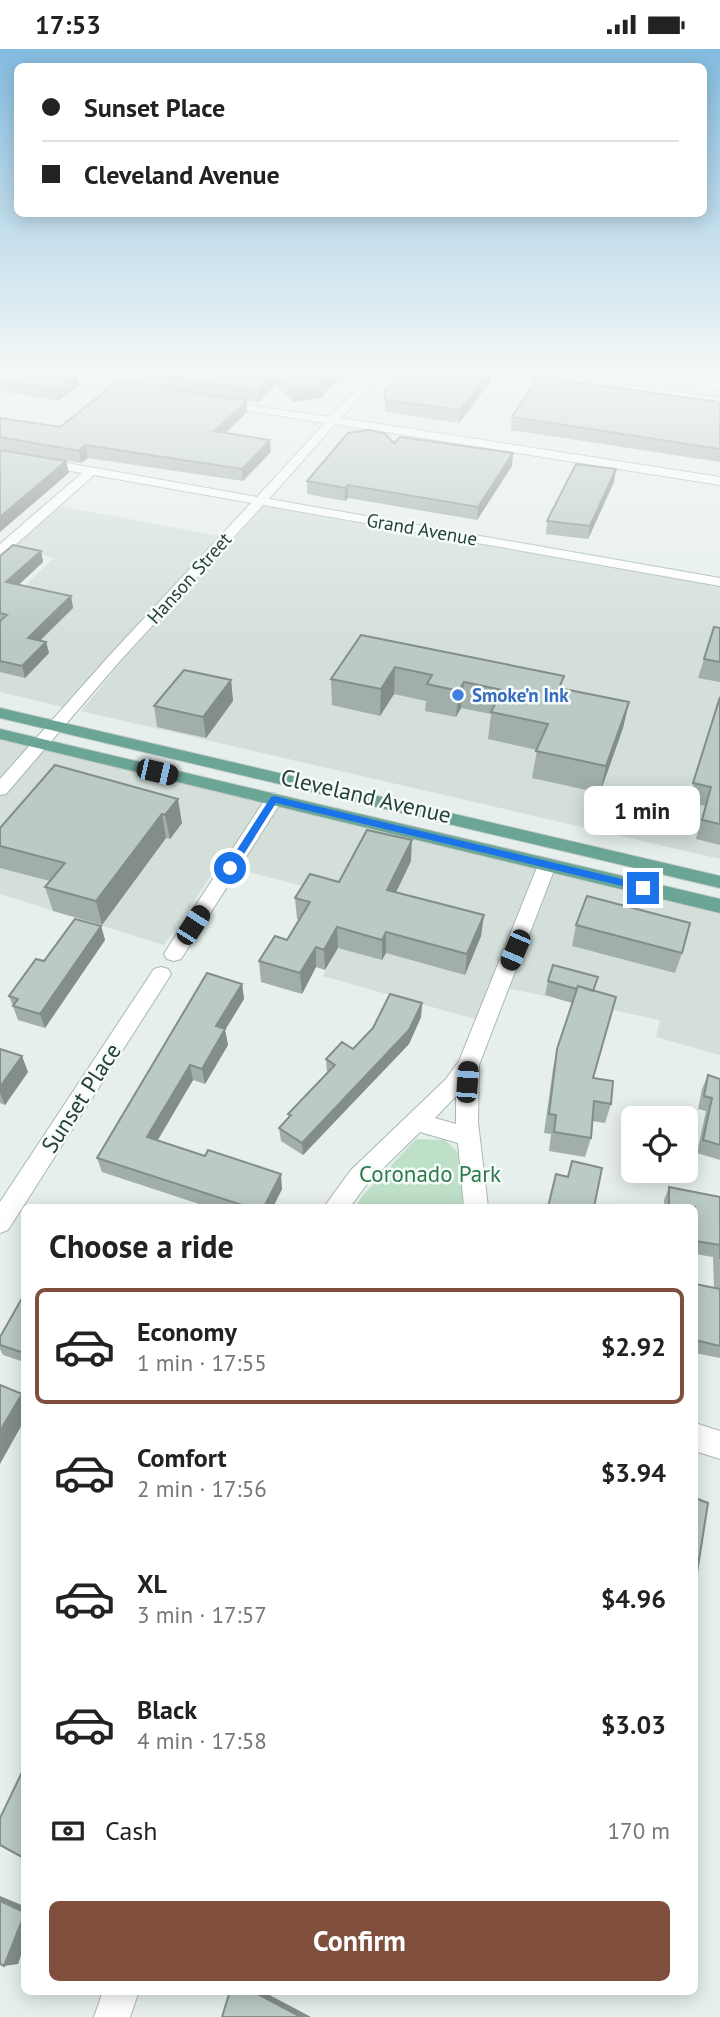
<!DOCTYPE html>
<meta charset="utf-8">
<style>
:root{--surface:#fff;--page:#f2f2f2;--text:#222;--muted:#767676;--line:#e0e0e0;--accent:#804e3d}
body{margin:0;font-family:"PT Sans",sans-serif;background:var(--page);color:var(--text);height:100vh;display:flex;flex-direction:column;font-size:26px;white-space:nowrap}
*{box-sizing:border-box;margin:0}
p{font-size:23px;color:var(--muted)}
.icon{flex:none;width:38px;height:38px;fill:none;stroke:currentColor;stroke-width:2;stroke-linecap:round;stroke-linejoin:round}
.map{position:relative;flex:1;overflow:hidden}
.panel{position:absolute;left:21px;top:1155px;width:677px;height:791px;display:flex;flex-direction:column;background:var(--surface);border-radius:10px;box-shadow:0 4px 18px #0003}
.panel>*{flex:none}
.top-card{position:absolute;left:14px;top:14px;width:693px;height:154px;border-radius:10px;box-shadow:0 4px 18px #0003;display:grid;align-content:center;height:154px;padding:0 28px;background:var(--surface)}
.controls{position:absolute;left:621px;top:1057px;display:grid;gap:14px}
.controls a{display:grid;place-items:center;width:77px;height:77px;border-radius:10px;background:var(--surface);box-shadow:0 4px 18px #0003;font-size:35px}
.end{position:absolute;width:32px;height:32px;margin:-16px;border:9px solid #1a73e8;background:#fff;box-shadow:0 0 0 4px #fff}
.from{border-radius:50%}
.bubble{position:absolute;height:49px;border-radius:10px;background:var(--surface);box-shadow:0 4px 18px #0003;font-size:23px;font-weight:800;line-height:49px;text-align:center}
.car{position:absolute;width:21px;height:42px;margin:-21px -10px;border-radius:9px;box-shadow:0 0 5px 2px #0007;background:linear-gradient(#222 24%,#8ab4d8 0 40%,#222 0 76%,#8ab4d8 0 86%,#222 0)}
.top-card b{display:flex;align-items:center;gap:24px;height:66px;font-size:26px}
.top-card b+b{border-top:2px solid var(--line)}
.top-card i{width:18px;height:18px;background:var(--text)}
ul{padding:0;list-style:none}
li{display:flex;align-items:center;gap:21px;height:116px;margin:0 14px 10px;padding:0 14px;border:4px solid transparent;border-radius:10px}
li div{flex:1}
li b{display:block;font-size:26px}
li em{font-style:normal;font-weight:800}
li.current{border-color:var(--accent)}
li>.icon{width:63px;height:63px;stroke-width:1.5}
h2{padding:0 28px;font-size:32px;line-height:84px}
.pay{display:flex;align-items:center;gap:18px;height:77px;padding:0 28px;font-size:26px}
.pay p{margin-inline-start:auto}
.cta{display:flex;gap:14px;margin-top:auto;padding:14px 28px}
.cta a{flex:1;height:80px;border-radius:10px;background:var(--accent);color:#fff;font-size:28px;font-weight:800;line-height:80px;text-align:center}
.status{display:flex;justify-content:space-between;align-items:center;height:49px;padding:0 35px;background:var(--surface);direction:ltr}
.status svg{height:19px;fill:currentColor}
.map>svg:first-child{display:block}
</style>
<div class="status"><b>17:53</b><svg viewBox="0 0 49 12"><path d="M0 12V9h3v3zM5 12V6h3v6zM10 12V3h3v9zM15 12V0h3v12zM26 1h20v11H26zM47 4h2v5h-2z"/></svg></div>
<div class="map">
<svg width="720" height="1968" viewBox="0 0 720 1968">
<rect width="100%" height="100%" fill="#e6efeb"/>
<path fill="#d4dfda" d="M270 449 720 528V810L81 662 122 612Z
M44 454 219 487 63 658 0 643V560L54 509 0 494Z
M0 688 720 865V1006L656 988 660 971 488 935 478 971 323 927 363 853 219 815 164 896 0 845Z"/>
<path fill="#bfe0c8" d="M416 1090 445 1091 463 1108 462 1158H355L364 1145Z"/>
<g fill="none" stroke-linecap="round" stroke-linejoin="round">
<g stroke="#a8b8b2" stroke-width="2">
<path id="minor" d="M0 319H19L140 338 145 341 140 344 0 322Z
M374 319H385L341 369 720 428V436L335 375 269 450 720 529V537L263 456 119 613 6 745 0 746V730L109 607 251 454 94 426 5 505 0 506V495L82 424 0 410V402L257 448 325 374 220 357 214 354 216 352 330 368Z
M573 319H602L720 334V340L578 322Z
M617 335 720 349V355L613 340 612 338Z
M274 744 283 750 181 910 174 912 167 910 164 905 167 900 268 746Z
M547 810 553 812 556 816 479 1016 478 1073 488 1158H464L458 1094 420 1083 367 1135 350 1158H324L351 1121 446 1030 459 1012 538 816 541 812ZM456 1047V1075L435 1069Z
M161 918 168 920 171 925 168 930 8 1181 0 1184V1153L154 920Z
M695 1374 720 1382V1410L695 1402Z
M103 1942H139L130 1968H94Z"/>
</g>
<g stroke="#c2cac8" stroke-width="2">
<path id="major" d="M0 659 720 827V839L0 669Z
M0 680 720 850V864L0 690Z"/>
</g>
<use href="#minor" fill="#fff" fill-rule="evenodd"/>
<use href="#major" fill="#6aa596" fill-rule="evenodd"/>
</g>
<path fill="#a1aea9" d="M0 319H105L93 328 77 325 79 337 58 352 0 342Z
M348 319 322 348 294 353 276 336 258 353 132 334 130 322Z
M491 321 490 333 459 374 385 363V341Z
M247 352V363L226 384 271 403 243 432 88 409 81 414 0 400V369L60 378Z
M720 353V413L511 381 512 368Z
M394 394 513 404 512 417 477 471 348 449 345 452 307 445V432Z
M614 433 588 490 546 485 547 472Z
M41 502 43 513 18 536 71 547 73 559 40 592 46 593 49 604 25 629 0 623V507Z
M720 579V633L698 629 704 610Z
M361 586 562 639 629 653 623 679 600 744 532 729 537 701 488 690 491 665 461 659 456 668 425 662 426 652 394 645 380 667 332 656 331 630Z
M231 631 233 652 206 689 157 678 154 657Z
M720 648V796L696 790 705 757 688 753Z
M55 716 182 774 170 790 166 789 102 876 53 862 45 838 50 832 0 819V779Z
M411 812 396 843 484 866 481 887 465 926 386 904 382 911 338 899 325 921 316 918 302 945 261 933 259 912 287 891 299 871 297 870 295 849 339 833Z
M576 876 682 904 675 924 572 897Z
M101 877 105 891 45 979 18 971 9 947 44 912Z
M548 932 594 942 593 1029 611 1055 605 1074 592 1072 591 1089 585 1108 549 1102 551 1085 544 1084 553 1020 557 1000 572 954 545 946Z
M242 935 244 950 225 981 228 996 205 1035 193 1031 158 1091 282 1140 273 1158H208L102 1123 97 1109Z
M422 954 421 968 409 995 303 1106 281 1092 279 1079 289 1069 288 1065 327 1024 326 1010 353 1000Z
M0 1000 28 1023 5 1056 0 1054Z
M708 1026 720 1030V1111L697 1104 706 1062 698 1060 702 1040Z
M669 1138 720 1148V1309L695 1304V1235L714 1239 713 1208 695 1205V1158H664V1151Z
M24 1252V1313L3 1306 0 1300V1288Z"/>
<path fill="#838d89" d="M91 319H105L93 328Z
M337 319H348L322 348 294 353 293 341Z
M491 321 490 333 459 374 460 361Z
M275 324 276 336 258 353 257 341Z
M77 325 79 337 58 352 55 340Z
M247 352V363L215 394 214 382Z
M270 391 271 403 243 432 242 420Z
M85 396 88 409 81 414 79 402Z
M513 404 512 417 477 471 478 458Z
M66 412 69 424 0 483V468Z
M616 420 614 433 588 490 590 477Z
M348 436V449L345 452V439Z
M41 502 43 513 9 545 6 533Z
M71 547 73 559 31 600 28 589Z
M46 593 49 604 25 629 22 617Z
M395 618 394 645 380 667 381 640Z
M231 631 233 652 206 689 203 668Z
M464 633 461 659 456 668 459 642Z
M629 653 623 679 600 744 606 717Z
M178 750 182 774 170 790 165 766Z
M162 765 166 789 102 876 96 852Z
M412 791 411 812 387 862V841Z
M484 866 481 887 465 926 467 905Z
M101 877 105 891 45 979 40 965Z
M337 878 338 899 325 921 324 901Z
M386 883V904L382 911V891Z
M316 898V918L302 945 300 924Z
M242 935 244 950 225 981 228 996 205 1035 202 1020 216 977Z
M422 954 421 968 409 995 303 1106 302 1094Z
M22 1007 28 1023 5 1056 0 1044V1038Z
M190 1016 193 1031 151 1102 147 1088Z
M281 1125 282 1140 273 1158H264Z
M22 1345 24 1349V1372L0 1415V1382Z
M0 1847 24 1857V1863L0 1852Z
M24 1866V1898L18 1915 4 1917Z
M252 1942H262L311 1968H301Z"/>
<path fill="#bbcac4" stroke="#838d89" stroke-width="2" d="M0 319H37L77 325 55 340 0 331Z
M134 319H337L322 335 293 341 275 324 257 341 130 322Z
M403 319H472L491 321 460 361 385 351V341Z
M538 328 720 353V400L512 368Z
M118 332 247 352 214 382 270 391 242 420 85 396 79 402 0 388V369L60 378Z
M368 381 384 384 394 394 400 388 513 404 478 458 348 436 345 439 307 432 348 384Z
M0 401 66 412 0 468Z
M576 415 616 420 590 477 547 472Z
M13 496 41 502 6 533 71 547 28 589 46 593 22 617 0 612V572L7 566 0 564V507Z
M714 578 720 579V613L704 610Z
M361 586 564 627 559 639 629 653 606 717 536 702 548 675 491 663 502 641 464 633 459 642 427 635 432 626 395 618 381 640 331 630Z
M184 621 231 631 203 668 154 657Z
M720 648V775L702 771 711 738 693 734Z
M55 716 178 750 165 766 162 765 96 852 45 838 65 814 0 797V779Z
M367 781 412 791 387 841 484 866 467 905 386 883 382 891 337 878 324 901 316 898 300 924 259 912 275 887 287 891 310 853 295 849 310 825 339 833Z
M587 847 690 874 682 904 576 876Z
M75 870 101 877 40 965 13 957 18 950 9 947 36 910 44 912Z
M553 916 598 928 593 942 578 937 577 940 548 932Z
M207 924 242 935 216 977 225 980 202 1020 190 1016 147 1088 205 1107 208 1101 281 1125 264 1158H248L97 1109Z
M578 937 616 948 593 1029 613 1032 611 1055 594 1052 591 1089 554 1083 556 1066 549 1065 557 1000Z
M390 945 422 954 409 981 302 1094 279 1079 291 1066 288 1065 335 1016 326 1010 342 993 353 1000 373 979Z
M0 1000 22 1007 0 1038Z
M708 1026 720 1030V1096L703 1091 712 1049 704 1047Z
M572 1112 602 1119 594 1158H548L556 1125 568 1128Z
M669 1138 720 1148V1210V1196L695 1192V1158H669Z
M695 1235 720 1240V1297L695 1291Z
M21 1251 24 1252V1304L0 1296V1288Z
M0 1336 22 1345 0 1382Z
M695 1449 708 1454 696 1530H695Z
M24 1719V1809L0 1796V1769Z
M0 1852 24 1863V1866L4 1917 0 1915Z
M230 1942H252L301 1968H222Z"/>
<linearGradient id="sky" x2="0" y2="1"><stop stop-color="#84bce0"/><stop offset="0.54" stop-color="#f4f8f6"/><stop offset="1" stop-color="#f4f8f6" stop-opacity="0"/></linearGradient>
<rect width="720" height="594" fill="url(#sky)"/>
<path fill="#1a73e8" d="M274 747 643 835 648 839 643 842 276 754 234 821H227V816L271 748Z"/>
<circle fill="#3f7fe0" stroke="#f7fbf9" stroke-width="2.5" cx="458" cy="646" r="7"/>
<g text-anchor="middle" stroke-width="5" stroke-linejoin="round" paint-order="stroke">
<g font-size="19" fill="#24423a" stroke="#f7fbf9">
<text transform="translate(422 480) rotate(10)" y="7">Grand Avenue</text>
<text transform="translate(189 529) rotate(-48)" y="7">Hanson Street</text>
</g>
<g font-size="19" font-weight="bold" fill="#366cbe" stroke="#f7fbf9" text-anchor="start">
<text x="472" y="653">Smoke’n Ink</text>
</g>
<g font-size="23" fill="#24423a" stroke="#f7fbf9">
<text transform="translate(366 747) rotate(13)" y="8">Cleveland Avenue</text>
<text transform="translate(81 1049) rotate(-57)" y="8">Sunset Place</text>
</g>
<g font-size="23" fill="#2d7a4b" stroke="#f7fbf9">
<text x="430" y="1133">Coronado Park</text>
</g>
</g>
</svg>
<div class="controls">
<a><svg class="icon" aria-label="locate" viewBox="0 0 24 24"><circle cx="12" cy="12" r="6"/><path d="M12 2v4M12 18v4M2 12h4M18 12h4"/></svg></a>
</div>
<i class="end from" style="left:230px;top:819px"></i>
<i class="end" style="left:643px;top:839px"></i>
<div class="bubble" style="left:584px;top:737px;width:116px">1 min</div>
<i class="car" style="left:157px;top:723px;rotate:103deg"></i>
<i class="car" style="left:193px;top:876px;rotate:33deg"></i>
<i class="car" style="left:515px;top:901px;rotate:203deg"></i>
<i class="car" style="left:467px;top:1033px;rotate:4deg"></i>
<div class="top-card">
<b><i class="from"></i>Sunset Place</b>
<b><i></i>Cleveland Avenue</b>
</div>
<section class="panel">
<h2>Choose a ride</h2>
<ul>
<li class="current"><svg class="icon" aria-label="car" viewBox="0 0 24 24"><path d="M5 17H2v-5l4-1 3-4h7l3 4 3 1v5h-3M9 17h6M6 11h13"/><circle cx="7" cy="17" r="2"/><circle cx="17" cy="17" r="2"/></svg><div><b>Economy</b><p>1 min · 17:55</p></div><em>$2.92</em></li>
<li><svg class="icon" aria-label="car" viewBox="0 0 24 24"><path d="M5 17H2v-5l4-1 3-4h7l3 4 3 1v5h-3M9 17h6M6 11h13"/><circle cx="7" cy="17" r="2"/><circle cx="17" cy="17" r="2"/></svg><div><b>Comfort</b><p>2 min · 17:56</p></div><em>$3.94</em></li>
<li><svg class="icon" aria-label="car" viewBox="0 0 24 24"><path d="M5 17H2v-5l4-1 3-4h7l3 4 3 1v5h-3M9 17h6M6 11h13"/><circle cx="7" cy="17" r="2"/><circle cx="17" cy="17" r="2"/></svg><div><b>XL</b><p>3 min · 17:57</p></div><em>$4.96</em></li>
<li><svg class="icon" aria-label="car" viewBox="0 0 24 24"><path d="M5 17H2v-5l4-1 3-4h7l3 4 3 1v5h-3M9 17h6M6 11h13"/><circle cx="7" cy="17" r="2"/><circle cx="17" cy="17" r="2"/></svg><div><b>Black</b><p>4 min · 17:58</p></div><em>$3.03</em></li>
</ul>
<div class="pay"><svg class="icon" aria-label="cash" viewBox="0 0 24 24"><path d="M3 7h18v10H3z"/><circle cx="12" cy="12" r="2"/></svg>Cash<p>170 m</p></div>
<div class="cta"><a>Confirm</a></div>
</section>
</div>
